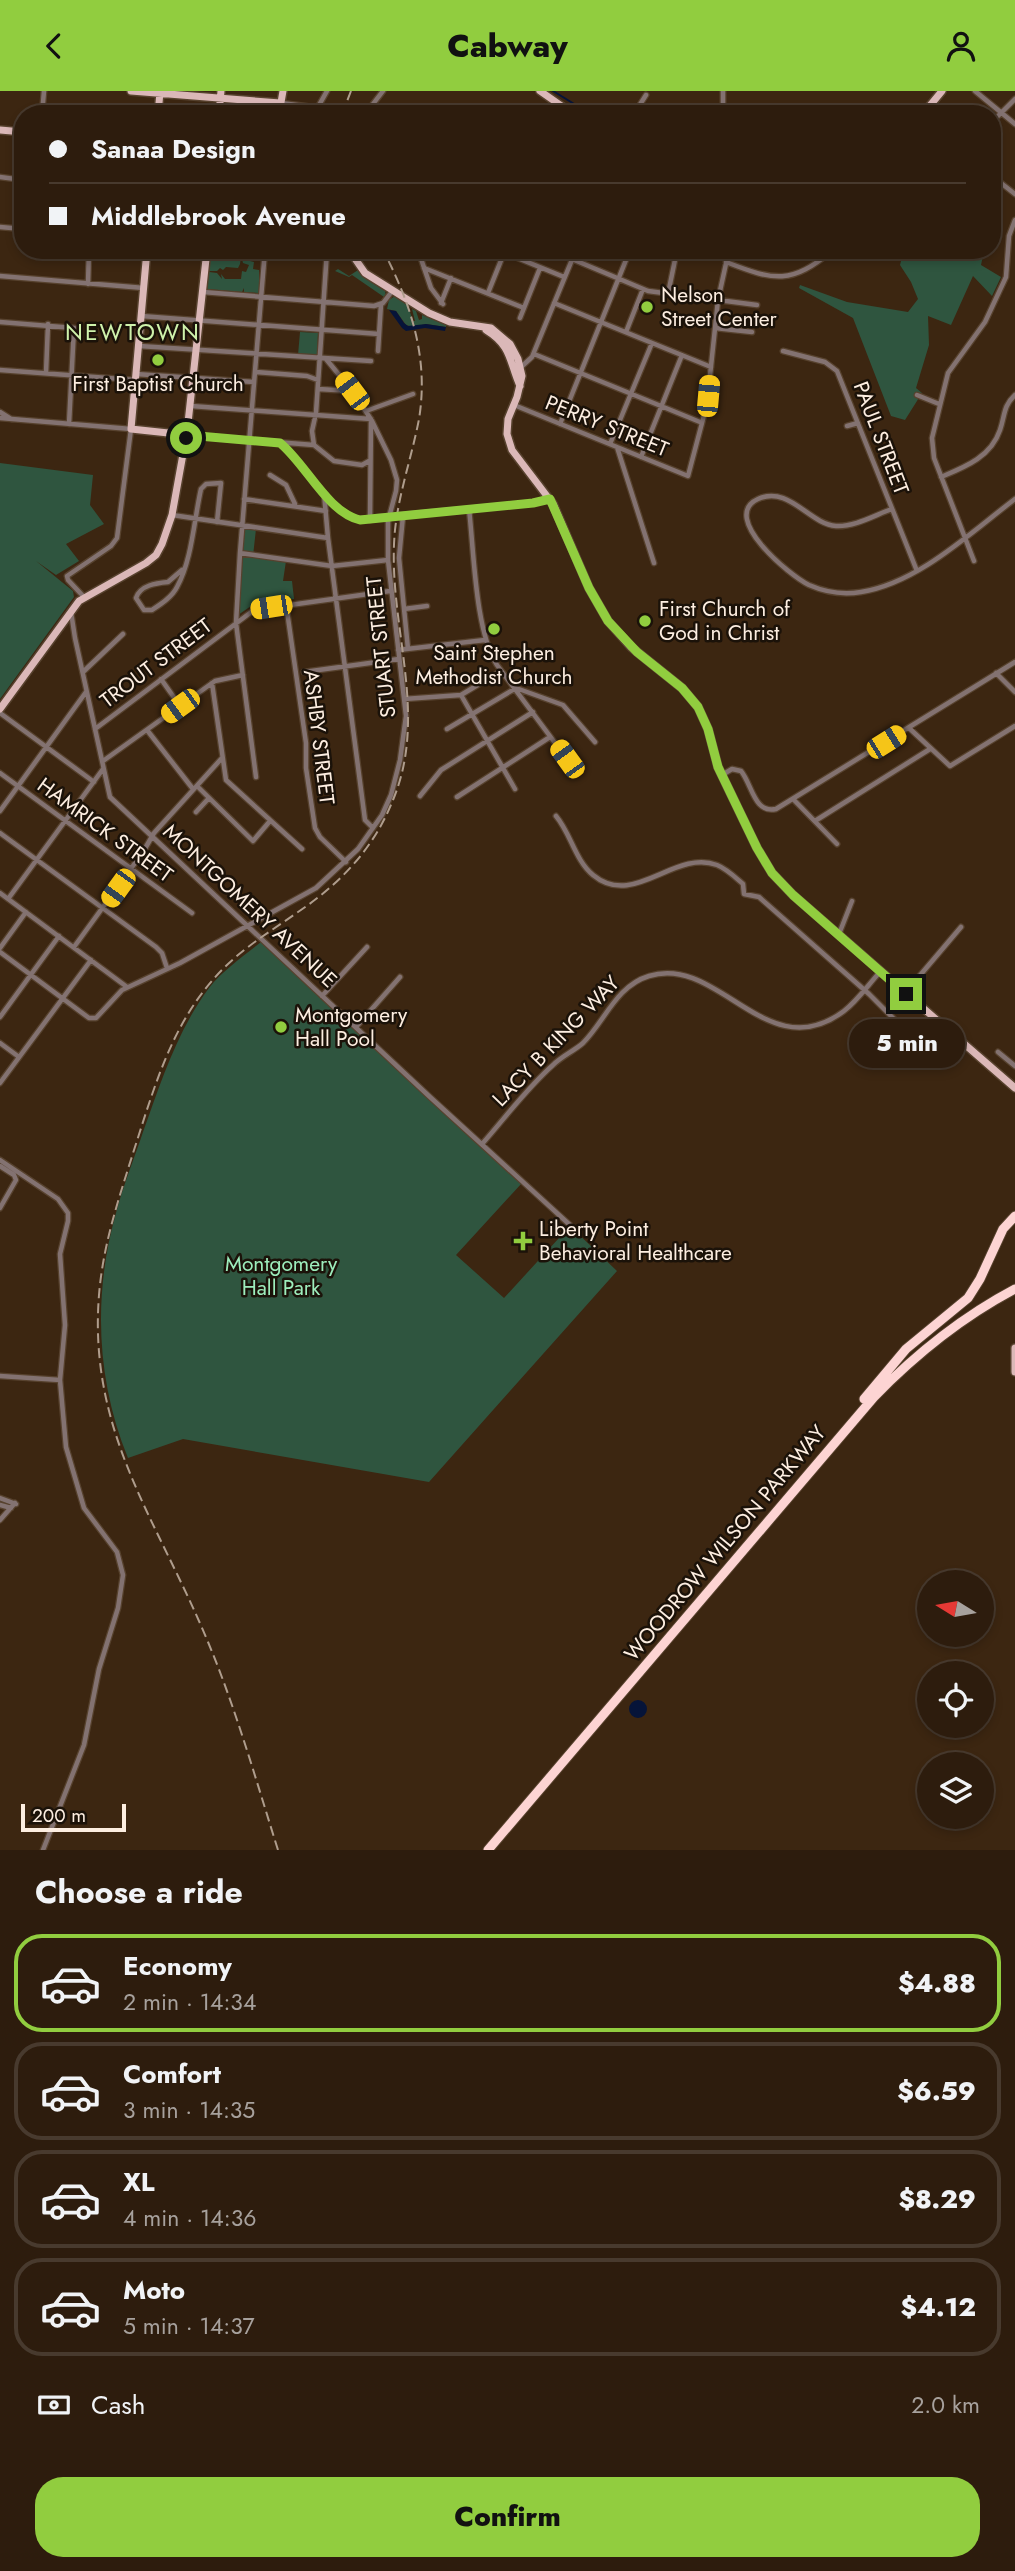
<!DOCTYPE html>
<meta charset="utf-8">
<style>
:root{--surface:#2d1c0d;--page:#352516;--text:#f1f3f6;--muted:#a7a19d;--line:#483a2e;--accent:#91cd3f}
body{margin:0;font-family:Jost,sans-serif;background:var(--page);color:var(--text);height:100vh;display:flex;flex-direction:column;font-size:26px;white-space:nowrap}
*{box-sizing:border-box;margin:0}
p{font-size:23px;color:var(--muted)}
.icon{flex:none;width:38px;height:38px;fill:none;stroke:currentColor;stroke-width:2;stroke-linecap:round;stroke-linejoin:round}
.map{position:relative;height:1759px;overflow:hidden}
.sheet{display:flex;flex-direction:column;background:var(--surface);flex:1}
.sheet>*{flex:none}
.hud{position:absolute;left:14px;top:14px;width:987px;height:154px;border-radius:28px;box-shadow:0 4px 10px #0003,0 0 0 2px var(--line);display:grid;align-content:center;height:154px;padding:0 35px;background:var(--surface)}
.needle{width:46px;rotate:281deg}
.fabs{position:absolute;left:917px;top:1479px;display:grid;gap:14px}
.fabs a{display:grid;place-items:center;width:77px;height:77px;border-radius:50%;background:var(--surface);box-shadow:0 4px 10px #0003,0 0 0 2px var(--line);font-size:35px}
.scale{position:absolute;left:21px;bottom:18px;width:105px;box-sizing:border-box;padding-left:7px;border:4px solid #fdeee1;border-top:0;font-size:19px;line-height:24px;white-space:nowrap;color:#fdeee1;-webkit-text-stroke:5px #1b1209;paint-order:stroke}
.end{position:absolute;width:32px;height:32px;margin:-16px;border:9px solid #91cd3f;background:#111;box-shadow:0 0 0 4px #111}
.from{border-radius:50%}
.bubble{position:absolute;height:49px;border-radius:24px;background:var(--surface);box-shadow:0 4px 10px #0003,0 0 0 2px var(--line);font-size:23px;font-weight:800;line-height:49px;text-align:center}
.car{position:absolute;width:21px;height:42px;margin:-21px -10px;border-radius:9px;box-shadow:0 0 5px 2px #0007;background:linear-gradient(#f5c518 24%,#345 0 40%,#f5c518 0 76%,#345 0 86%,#f5c518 0)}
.hud b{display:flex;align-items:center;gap:24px;height:66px;font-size:26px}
.hud b+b{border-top:2px solid var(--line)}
.hud i{width:18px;height:18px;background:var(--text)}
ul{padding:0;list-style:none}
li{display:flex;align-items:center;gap:21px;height:98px;margin:0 14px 10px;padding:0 21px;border:4px solid var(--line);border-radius:28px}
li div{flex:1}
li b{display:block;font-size:26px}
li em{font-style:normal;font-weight:800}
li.selected{border-color:var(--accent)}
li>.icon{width:63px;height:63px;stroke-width:1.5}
h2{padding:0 35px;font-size:32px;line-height:84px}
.pay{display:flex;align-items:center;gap:18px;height:77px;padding:0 35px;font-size:26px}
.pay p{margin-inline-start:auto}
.action{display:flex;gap:14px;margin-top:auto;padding:14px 35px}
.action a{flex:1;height:80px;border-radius:28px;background:var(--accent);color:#111;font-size:28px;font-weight:800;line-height:80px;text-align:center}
header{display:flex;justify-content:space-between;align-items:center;height:91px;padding:0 35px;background:var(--accent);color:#111;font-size:32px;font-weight:800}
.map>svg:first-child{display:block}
</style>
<header><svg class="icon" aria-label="back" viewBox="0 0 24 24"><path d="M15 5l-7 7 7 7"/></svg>Cabway<svg class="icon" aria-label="person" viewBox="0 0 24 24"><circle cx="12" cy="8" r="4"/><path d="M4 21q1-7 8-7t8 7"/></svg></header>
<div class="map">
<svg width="1015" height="1759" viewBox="0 0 1015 1759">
<rect width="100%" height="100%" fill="#3c2611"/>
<path fill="#2f553f" d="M211 159H242L240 173 238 177 226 176 223 179 220 177 217 180H209Z
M904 159 984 160 981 174 1001 186 992 205 973 185 951 234 928 225 929 254 916 297 922 302 905 329 891 325 853 227 799 197 800 194 847 211 908 221 918 208 911 191 900 174Z
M242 168 254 171 253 178 259 179V202L244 201V197L242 201 207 198 209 181 217 182 222 188 221 183 225 188H241L242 180 246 181 249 174 243 172Z
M338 178 349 185 358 179 366 188 385 200 386 205 384 206 352 184 349 186 335 180Z
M395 205 408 215 413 230H415L412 218 416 220 419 229 422 228V224L446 234V236L426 233 413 236 406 234 396 220 387 218 389 209Z
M300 241 318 242 317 265 298 264Z
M0 372 93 384 90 414 104 433 66 453 79 470 56 484 36 470 73 500 74 506 0 608Z
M245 436 256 438 253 465 286 470 283 490H292L294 508 254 513 238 524Z
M261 851 522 1092 456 1164 504 1207 570 1135 617 1180 429 1391 183 1348 128 1367C96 1289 93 1203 116 1122 123 1095 134 1068 143 1041 161 991 177 940 209 897 223 879 244 865 261 851Z"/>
<path fill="#061439" d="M389 219 396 220 404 232 408 235 426 233 446 236 445 240 425 237 406 240 402 237Z
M629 1618a9 9 0 1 1 18 0a9 9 0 1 1-18 0Z"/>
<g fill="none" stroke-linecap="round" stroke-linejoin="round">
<path stroke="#061439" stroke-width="2" d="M553 0 579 16 585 23"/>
<g stroke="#57422e" stroke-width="7">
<path id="minor" d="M723 0V23
M975 0 1015 33
M281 12 336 19
M318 16 327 0
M42 23 44 0
M370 23 373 13 383 0
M634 23 646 4
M992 31 1015 8
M992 85 1015 103
M0 86 23 89
M0 136 23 138
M418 159 431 197 443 213
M498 159 564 186
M572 168 648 200 757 214
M726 171C775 190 791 194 833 159
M424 177 524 217
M0 185 144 197
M88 193 89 159
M203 201 374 215 383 212 393 199
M488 202 504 162
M668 203 677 159
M441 212 451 187
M554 212 711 276
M141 225 379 243
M520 227 540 177
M0 231 74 237 69 333
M715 237 752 241
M626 241 643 198
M139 255 371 270
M378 260 381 213
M783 260 825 271 837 280 917 480
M534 263 700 331
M520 277 532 266 576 159
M0 279 135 289
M256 281 307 285 318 289
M46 282 48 233
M136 283 254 291
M318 298 353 300
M917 304 939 313
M514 314 688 385 707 313 718 209 729 159
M191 315 371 328 370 429
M366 320 413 303
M0 321 11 328
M0 327 131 338 117 447 111 455 67 485 68 489 84 506
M560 333 630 159
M847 335 858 332
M187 344 314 354 334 370 362 374 369 370
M281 353C304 374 329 420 358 428L533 412 550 408
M610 353 652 252
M314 354 312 340 316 322 327 160
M617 356 654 472
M641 366 682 264
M270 384 286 394 295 413
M941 386C965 376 991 366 1000 339 1005 325 1003 315 1015 304
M324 402 328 447 365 729 373 737
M244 408 326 420
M469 418C474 460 475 540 497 574L567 668
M892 418C875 424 855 436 836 435 809 433 789 394 758 408 719 426 790 485 809 494 825 501 843 504 861 501 918 492 970 442 1015 408
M172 424 328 447
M403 425 399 467 408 558
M240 462 332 475 388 469
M974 470 934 367 932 347 948 282 985 231 1006 186 1009 145 1015 129
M182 479 168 491C157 492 140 494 136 507L144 519H152C161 513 172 506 177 496 192 469 194 429 201 398L206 393 221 392 217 431
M286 513 306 652V677L315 737 320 746 346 771
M404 518 427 515
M71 521 75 547 110 706 430 1006 570 1134
M398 559 485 549
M83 581 123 543
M304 581 399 568
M996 582 1015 601
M161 588 180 615
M212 592 226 689 302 758
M461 604 515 698
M404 608 461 604 501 580
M0 622 94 691
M909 637 950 675 1015 635
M95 638 254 519 390 500
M447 638 516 597 563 614 595 651
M147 639 193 698
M103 670 215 590 243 584
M0 682 192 822
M722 684 732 678 741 680C752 693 754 723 776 718L1015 571
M256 686 236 532 240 462 265 159
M197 695 253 750 270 730
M420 705 441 679 533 621
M457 706 550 646
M794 709 837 753
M0 720 86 601
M196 721 209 707
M556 725C571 743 575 769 593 784 634 818 674 758 717 774 727 778 735 786 743 793L744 803 759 806 869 903 894 928 901 939
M815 730 930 658
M0 742 156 856 162 862 167 877
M0 802 127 896
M8 808 103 678
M839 843 852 810
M74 856 143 761 154 742 222 667
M0 857 26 821
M0 861 89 927H96L122 899 180 872 316 797 358 758 382 724 391 704 400 669 406 625 388 469V430L396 400 397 389 391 369 372 330 354 302 326 268
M905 902 961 836
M322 905 367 856
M0 926 59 845
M356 936 400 886
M0 952 19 966
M998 961 1015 975
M0 992 91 869
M482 1053C505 1027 527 997 553 974 562 965 574 960 583 952 605 930 616 895 649 885 719 863 767 978 844 920 858 909 868 894 880 881
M0 1069 58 1108 68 1122V1130L60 1163 65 1234 60 1289 66 1356 84 1417 117 1461 123 1484 118 1517 99 1578 84 1654 43 1759
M0 1075 14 1084 16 1089 0 1117
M0 1285 60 1289
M0 1407 16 1413
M0 1414 11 1417
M0 1429 15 1412"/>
</g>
<g stroke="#57422e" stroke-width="10">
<path id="major" d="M131 0 280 12
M540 0 573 23
M158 23 160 1
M219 23 221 0
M279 23 283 0
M923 23 942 0
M0 39 23 41
M147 159 131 338 187 344
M291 159 322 162 331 159
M349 159 365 182 429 222 450 231 491 237 510 253 518 268 522 285 517 306 508 328 507 343 512 359 553 413 589 497 608 530 631 556 682 597 698 616 708 638 718 676 757 757 772 782 793 804 1015 997
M486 239C512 255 509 270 520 295
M0 618 79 510 146 472 156 464 162 453 172 424 187 341 207 159
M1015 1257V1281"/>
</g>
<g stroke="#57422e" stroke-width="11">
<path id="highway" d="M864 1308 906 1258 968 1207 980 1188 1003 1138 1015 1125
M488 1759 874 1306C916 1263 962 1226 1015 1198"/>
</g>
<use href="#minor" stroke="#837271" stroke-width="4.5"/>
<use href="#major" stroke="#dbb8b8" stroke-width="7"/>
<use href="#highway" stroke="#fdd4d3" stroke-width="9"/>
<path stroke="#af9d8d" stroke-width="2" stroke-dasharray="10 5" stroke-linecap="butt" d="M342 23 351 0
M278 1759C256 1689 236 1618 208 1551 158 1430 88 1342 99 1204 103 1153 119 1107 134 1059 156 991 174 924 228 873 249 853 274 838 298 821 341 792 374 757 393 709 430 620 386 531 395 439 399 401 412 365 419 328 429 267 411 213 383 159"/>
</g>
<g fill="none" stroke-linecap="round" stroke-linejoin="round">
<path stroke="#91cd3f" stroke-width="9" d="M186 347 187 344 280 352C306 373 327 421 360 429L533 412 550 408 589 497 608 530 637 561 682 597 698 616 708 638 718 676 757 757 772 782 793 804 906 903"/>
</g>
<g fill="#91cd3f" stroke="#1b1209" stroke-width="2.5">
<circle cx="647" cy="216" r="7"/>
<circle cx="158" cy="269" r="7"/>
<circle cx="645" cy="530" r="7"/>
<circle cx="494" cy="538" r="7"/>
<circle cx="281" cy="936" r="7"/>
<path d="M519.5 1139.5h7v7h7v7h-7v7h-7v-7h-7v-7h7z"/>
</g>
<g text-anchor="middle" stroke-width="5" stroke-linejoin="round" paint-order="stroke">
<g font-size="21" fill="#fdeee1" stroke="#1b1209" text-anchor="start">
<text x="661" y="211">Nelson<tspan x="661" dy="24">Street Center</tspan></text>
<text x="158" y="300" text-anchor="middle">First Baptist Church</text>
<text x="659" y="525">First Church of<tspan x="659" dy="24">God in Christ</tspan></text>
<text x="494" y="569" text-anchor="middle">Saint Stephen<tspan x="494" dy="24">Methodist Church</tspan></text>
<text x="295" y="931">Montgomery<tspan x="295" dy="24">Hall Pool</tspan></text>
<text x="539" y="1145">Liberty Point<tspan x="539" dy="24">Behavioral Healthcare</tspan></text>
</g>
<g font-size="21" fill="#fdeee1" stroke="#1b1209">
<text transform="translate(607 335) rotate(22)" y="7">PERRY STREET</text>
<text transform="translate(881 347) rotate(69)" y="7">PAUL STREET</text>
<text transform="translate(381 556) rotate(-96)" y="7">STUART STREET</text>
<text transform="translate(156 572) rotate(-37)" y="7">TROUT STREET</text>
<text transform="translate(319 646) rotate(83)" y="7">ASHBY STREET</text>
<text transform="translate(105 739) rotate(36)" y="7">HAMRICK STREET</text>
<text transform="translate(250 815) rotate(43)" y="7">MONTGOMERY AVENUE</text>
<text transform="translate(556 950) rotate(-46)" y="7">LACY B KING WAY</text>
<text transform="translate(725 1452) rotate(-50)" y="7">WOODROW WILSON PARKWAY</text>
</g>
<g font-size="21" fill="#9dedbc" stroke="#1b1209">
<text x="281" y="1180">Montgomery<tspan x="281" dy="24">Hall Park</tspan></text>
</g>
<g font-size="23" letter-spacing="2" fill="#cff2ab" stroke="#1b1209">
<text x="133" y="249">NEWTOWN</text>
</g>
</g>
</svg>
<div class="fabs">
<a><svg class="needle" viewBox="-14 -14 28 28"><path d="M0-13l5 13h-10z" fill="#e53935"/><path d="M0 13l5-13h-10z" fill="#a7a19d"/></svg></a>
<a><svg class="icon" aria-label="locate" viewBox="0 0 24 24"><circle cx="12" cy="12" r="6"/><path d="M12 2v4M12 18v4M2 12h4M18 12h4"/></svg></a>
<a><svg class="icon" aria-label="layers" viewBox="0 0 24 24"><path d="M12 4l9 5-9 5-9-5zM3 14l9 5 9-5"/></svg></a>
</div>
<div class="scale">200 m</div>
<i class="end from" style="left:186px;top:347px"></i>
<i class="end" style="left:906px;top:903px"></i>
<div class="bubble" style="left:849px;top:928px;width:116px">5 min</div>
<i class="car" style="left:352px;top:300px;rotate:323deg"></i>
<i class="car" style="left:708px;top:305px;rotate:5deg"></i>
<i class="car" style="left:271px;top:516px;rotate:261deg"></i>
<i class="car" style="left:180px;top:615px;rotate:234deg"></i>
<i class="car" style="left:886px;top:651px;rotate:58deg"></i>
<i class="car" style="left:567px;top:668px;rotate:324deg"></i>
<i class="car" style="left:118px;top:797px;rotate:216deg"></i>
<div class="hud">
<b><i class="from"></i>Sanaa Design</b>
<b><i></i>Middlebrook Avenue</b>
</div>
</div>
<section class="sheet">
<h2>Choose a ride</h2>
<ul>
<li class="selected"><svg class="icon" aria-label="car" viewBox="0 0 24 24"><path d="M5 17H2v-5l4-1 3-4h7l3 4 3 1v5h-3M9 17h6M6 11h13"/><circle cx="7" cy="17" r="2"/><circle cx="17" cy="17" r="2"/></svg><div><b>Economy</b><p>2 min · 14:34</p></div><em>$4.88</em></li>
<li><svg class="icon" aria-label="car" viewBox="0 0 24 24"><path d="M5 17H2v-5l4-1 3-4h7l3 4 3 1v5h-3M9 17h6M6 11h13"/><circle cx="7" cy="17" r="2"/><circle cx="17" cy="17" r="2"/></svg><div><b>Comfort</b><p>3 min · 14:35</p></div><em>$6.59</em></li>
<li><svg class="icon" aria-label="car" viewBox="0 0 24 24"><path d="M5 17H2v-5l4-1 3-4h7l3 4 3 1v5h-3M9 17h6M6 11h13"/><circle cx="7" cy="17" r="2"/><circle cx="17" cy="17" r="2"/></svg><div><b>XL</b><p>4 min · 14:36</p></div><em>$8.29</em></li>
<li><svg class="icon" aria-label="car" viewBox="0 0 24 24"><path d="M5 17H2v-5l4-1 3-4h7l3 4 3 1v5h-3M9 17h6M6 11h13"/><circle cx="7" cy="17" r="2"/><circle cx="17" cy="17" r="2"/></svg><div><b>Moto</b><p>5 min · 14:37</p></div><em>$4.12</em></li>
</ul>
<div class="pay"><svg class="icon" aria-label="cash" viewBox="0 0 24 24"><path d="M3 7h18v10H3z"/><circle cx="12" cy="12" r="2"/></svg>Cash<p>2.0 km</p></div>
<div class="action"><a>Confirm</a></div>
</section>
